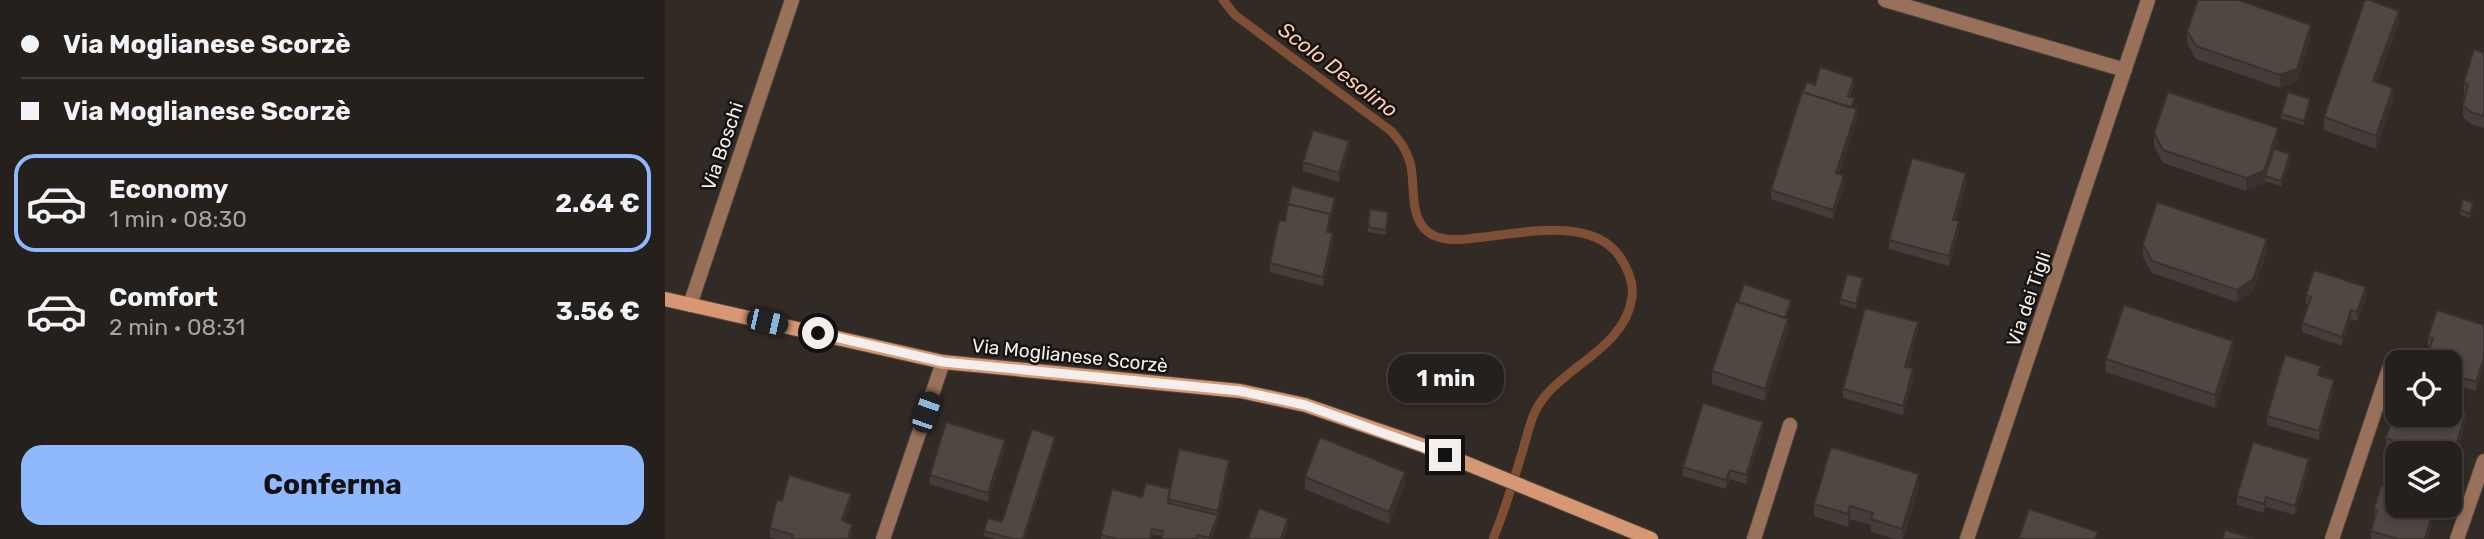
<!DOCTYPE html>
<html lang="it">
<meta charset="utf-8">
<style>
:root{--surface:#25201c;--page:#312d29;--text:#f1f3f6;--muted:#a3a3a3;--line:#423e3b;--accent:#8fb8fd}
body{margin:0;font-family:Rubik,sans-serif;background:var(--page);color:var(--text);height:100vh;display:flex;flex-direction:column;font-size:26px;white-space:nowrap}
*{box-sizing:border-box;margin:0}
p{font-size:23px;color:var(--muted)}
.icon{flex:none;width:38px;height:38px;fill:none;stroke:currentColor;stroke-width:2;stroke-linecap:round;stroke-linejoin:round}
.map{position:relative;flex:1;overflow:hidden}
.panel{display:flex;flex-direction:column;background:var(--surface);width:665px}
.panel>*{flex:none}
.hud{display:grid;align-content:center;height:154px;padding:0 21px;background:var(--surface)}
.fabs{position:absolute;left:1720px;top:350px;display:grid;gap:14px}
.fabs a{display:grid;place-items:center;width:77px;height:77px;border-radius:14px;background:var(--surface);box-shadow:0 4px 10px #0003,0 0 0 2px var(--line);font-size:35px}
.end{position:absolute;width:32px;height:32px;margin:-16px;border:9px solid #f4efec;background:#111;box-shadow:0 0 0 4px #111}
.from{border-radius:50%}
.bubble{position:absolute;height:49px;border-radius:21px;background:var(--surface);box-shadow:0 4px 10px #0003,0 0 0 2px var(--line);font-size:23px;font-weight:700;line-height:49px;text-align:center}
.car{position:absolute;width:21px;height:42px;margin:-21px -10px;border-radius:9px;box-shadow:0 0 5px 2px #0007;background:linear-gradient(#222 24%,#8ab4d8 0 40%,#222 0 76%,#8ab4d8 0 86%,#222 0)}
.hud b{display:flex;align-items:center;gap:24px;height:66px;font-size:26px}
.hud b+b{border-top:2px solid var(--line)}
.hud i{width:18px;height:18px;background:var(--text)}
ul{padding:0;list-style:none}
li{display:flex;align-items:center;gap:21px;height:98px;margin:0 14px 10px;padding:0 7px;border:4px solid transparent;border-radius:21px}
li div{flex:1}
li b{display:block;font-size:26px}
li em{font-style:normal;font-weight:700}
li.selected{border-color:var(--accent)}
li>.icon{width:63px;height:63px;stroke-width:1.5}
.action{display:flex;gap:14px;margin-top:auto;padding:14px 21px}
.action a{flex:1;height:80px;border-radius:21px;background:var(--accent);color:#111;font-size:28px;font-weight:700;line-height:80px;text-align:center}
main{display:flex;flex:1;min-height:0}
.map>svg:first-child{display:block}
</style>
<main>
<section class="panel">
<div class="hud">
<b><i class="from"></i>Via Moglianese Scorzè</b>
<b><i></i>Via Moglianese Scorzè</b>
</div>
<ul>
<li class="selected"><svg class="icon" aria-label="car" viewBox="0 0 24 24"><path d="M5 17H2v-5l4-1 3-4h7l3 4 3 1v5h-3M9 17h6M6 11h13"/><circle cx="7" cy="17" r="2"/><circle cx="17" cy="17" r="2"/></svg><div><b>Economy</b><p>1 min · 08:30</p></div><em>2.64 €</em></li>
<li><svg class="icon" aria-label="car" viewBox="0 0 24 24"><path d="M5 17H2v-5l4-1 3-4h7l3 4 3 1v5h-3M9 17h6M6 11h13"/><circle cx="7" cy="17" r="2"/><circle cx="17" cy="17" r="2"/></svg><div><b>Comfort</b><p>2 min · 08:31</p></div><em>3.56 €</em></li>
</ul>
<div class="action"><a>Conferma</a></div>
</section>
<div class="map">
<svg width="1819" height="539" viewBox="0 0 1819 539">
<rect width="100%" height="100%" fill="#312a25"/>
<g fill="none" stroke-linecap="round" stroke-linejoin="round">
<path stroke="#7e4f34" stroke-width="9" d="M558 0 570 15 726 131C735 141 741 149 745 162 751 184 743 216 763 232 776 242 795 240 810 238 852 234 927 215 955 257 963 269 969 283 967 297 961 344 908 363 881 395 866 412 863 433 857 453 848 482 840 511 828 539"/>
<g stroke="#4c4641" stroke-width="16">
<path id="minor" d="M1220 0 1460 70
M218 539 278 362
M1089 539 1125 425
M1302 539 1483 0
M1667 539 1726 363
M1792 539 1819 461"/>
</g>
<g stroke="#4c4641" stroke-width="16">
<path id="tertiary" d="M25 305 127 0"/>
</g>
<g stroke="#4c4641" stroke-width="16">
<path id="secondary" d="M0 299 278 362 575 391 640 405 759 446 986 539"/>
</g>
<use href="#minor" stroke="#99715a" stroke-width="14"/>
<use href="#tertiary" stroke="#99715a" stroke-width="14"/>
<use href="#secondary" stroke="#d79773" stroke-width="14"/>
</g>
<path fill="#453d3a" d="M1734 23 1712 82 1728 101 1711 149 1659 130V117Z
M1522 31 1646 38 1632 81 1615 88 1531 59 1522 43Z
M1819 53V128L1806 124 1798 117V105L1800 96 1799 95V82Z
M1189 83 1185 96 1189 103 1187 108 1192 119 1174 174 1179 185 1168 219 1106 199V190L1138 92 1150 85Z
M1645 104 1639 125 1616 119V114Z
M1489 133 1613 141 1610 150 1625 159 1616 186 1600 181 1599 184 1581 191 1498 163 1489 146Z
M684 150 674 182 638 171V162Z
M1301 183 1291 220 1294 230 1284 266 1224 249V240Z
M670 202 663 232 668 243 658 286 605 272V263L620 221Z
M1808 208 1805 218 1795 215V210Z
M723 217 721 235 703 232V227Z
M1478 244 1602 252 1588 292 1572 302 1487 273 1478 257Z
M1198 283 1191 309 1175 304V299Z
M1641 295 1701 297 1692 321 1686 319 1677 346 1637 332V323L1643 305 1641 304Z
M1126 305 1121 318 1123 331 1100 401 1047 384V371Z
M1819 325V366L1811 391 1785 383V362H1761V359L1765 347 1763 346V337Z
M1253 331 1243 367 1248 378 1238 415 1178 398V389Z
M1568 354 1550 408 1441 372V359Z
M1655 375 1669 389 1654 440 1602 425V416Z
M1801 422 1785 472V453H1739L1721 447V438Z
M1098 431 1081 484 1065 479 1061 489 1018 476V467Z
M390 441 360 539H331L319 536V531L337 522Z
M340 449 323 502 265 484V475Z
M1644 468 1630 515 1601 507 1599 513 1572 505V496Z
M564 470 553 520 546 539H496L497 536 487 534 486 539H436V535L477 497Z
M640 477 740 485 724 524 640 489Z
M1254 487 1238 539H1230L1206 532V525L1185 519 1183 527 1149 516V504Z
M117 501 186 503 180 522 187 534 185 539H111L105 537V528Z
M1771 506V511L1763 539H1706V531L1710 519 1709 509Z"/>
<path fill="#38322f" d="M1734 11V23L1708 93V81Z
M1646 25V38L1632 81 1615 88V75Z
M1728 88V101L1711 149V136Z
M1645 99V104L1639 125V121Z
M1192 109V119L1171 182V173Z
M1613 128V141L1601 176H1600L1599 184 1581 191V178Z
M684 141V150L674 182V173Z
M1625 154V159L1616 186V181Z
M1301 173V183L1288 229V220Z
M1179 175V185L1168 219V210Z
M670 198V202L665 223 662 241V232L665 214Z
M1294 221V230L1284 266V256Z
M668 233V243L658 286V277Z
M1602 239V252L1588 292 1572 302V290Z
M1198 278V283L1191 309V304Z
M1701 287V297L1692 321V312Z
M1686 310V319L1677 346V337Z
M1123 319V331L1100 401V389Z
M1253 322V331L1240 376V367Z
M1568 341V354L1550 408V395Z
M1819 357V366L1811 391V382Z
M1248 368V378L1238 415V406Z
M1669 380V389L1654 440V431Z
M1801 413V422L1785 472V463Z
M1098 422V431L1081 484V475Z
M390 437V441L360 539H358Z
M340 440V449L323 502V493Z
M1644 459V468L1630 515V506Z
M564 460V470L553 520 546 539H544L553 515Z
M1065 470V479L1061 489V480Z
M740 472V485L724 524V512Z
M1254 474V487L1237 539V529Z
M186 494V503L177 530V520Z
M1601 497V507L1599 513V504Z
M1185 506V519L1183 527V514Z
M1770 506H1771V511L1763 539H1760Z
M623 519V528L619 539H616Z
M187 525V534L185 539H183Z"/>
<path fill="#504743" stroke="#38322f" stroke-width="2" d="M1533 0H1573L1646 25 1632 69 1615 75 1531 46 1522 31Z
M1700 0H1705L1734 11 1708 81 1728 88 1711 136 1659 117Z
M1809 49 1819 53V116L1806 112 1798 105 1803 85 1799 82Z
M1155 67 1189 78 1183 96 1189 98 1186 108 1138 92 1142 82 1150 85Z
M1137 92 1192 109 1171 173 1179 175 1168 210 1106 190Z
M1503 92 1613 128 1599 171 1581 178 1498 150 1489 133Z
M1623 92 1645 99 1639 121 1616 114Z
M648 130 684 141 674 173 638 162Z
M1609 149 1625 154 1616 181 1600 176Z
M1247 158 1301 173 1288 220 1294 221 1284 256 1224 240Z
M627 186 670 198 665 218V214L623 204Z
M1798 199 1808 203 1805 214 1795 210Z
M1492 202 1602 239 1588 279 1572 290 1487 261 1478 244Z
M623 204 665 214 662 232 668 233 658 277 605 263 614 220 620 221Z
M705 209 723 212 721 230 703 227Z
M1649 270 1701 287 1692 312 1686 310 1677 337 1637 323 1646 297 1641 295Z
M1182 274 1198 278 1191 304 1175 299Z
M1079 284 1126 300 1120 318 1073 302Z
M1071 301 1123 319 1100 389 1047 371Z
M1459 305 1568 341 1550 395 1441 359Z
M1200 308 1253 322 1240 367 1248 368 1238 406 1178 389Z
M1772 310 1819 325V357L1811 382 1785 374 1787 367 1785 366V362H1772L1761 359 1768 338 1763 337Z
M1620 355 1656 366 1653 375 1669 380 1654 431 1602 416Z
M1038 403 1098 422 1081 475 1065 470 1061 480 1018 467Z
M1732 404V415H1785V408L1801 413 1785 463V453H1760L1761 451 1721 438Z
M281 422 340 440 323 493 265 475Z
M367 429 390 437 358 539H348L319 531 323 518 337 522Z
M655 437 740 472 724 512 640 477Z
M1588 442 1644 459 1630 506 1601 497 1599 504 1572 496Z
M1166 447 1254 474 1237 529 1206 519 1208 513 1185 506 1183 514 1149 504Z
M514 449 564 460 553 511 503 499Z
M124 475 186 494 177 520 187 525 183 539H127L128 535 105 528 112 499 117 501Z
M481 483 505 489 503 503 553 515 544 538 533 535 532 539H496L498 531 487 529 485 539H452L436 535 447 489 477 497Z
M1716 485 1732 490V506H1770L1760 539H1733L1706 531 1712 510 1709 509Z
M594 508 623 519 616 539H583Z
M1364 509 1433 532 1430 539H1359L1354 538Z
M1560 530 1589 539H1558Z"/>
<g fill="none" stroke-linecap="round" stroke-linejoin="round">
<path stroke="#f4efec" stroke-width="9" d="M153 333 278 362 575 391 640 405 780 455"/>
</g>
<g text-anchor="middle" stroke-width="5" stroke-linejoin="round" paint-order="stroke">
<g font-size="19" fill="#f4efec" stroke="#161311">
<text transform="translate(57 146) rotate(-71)" y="7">Via Boschi</text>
<text transform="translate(1363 299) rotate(-71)" y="7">Via dei Tigli</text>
<text transform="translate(405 355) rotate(6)" y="7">Via Moglianese Scorzè</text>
</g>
<g font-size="21" font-style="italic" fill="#f9cbb1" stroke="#161311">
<text transform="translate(673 70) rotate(37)" y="7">Scolo Desolino</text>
</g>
</g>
</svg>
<div class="fabs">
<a><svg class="icon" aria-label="locate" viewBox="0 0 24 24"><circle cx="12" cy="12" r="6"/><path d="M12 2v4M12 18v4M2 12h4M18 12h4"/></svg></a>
<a><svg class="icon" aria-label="layers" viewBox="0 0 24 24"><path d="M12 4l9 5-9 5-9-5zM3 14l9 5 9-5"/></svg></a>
</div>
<i class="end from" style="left:153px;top:333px"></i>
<i class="end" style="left:780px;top:455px"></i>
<div class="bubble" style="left:723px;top:354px;width:116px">1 min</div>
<i class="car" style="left:102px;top:322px;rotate:103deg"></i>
<i class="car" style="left:261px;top:412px;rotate:19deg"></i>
</div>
</main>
